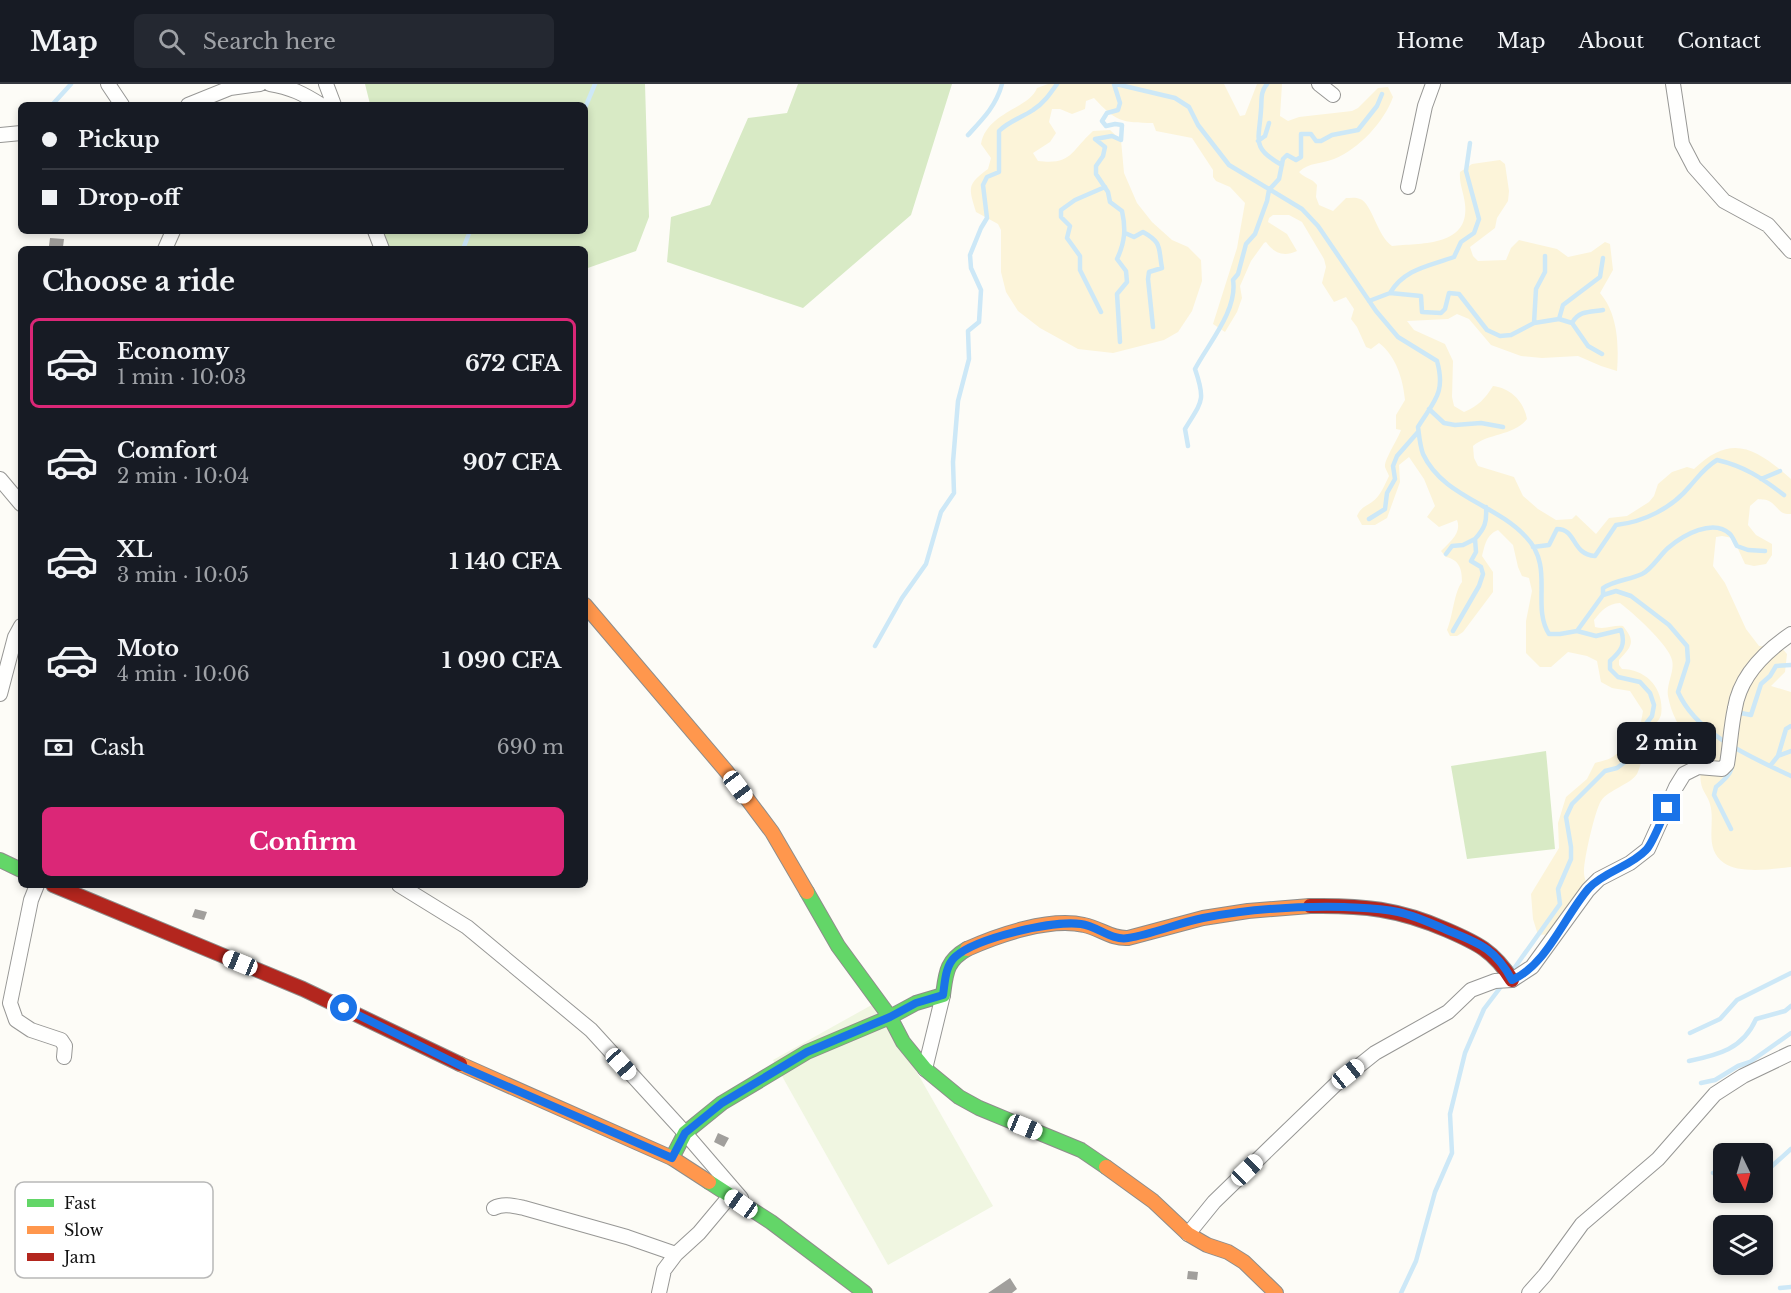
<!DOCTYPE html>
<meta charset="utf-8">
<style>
:root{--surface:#171b24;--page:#242831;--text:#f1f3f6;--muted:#9ea1a6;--line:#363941;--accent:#db2777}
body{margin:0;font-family:"Libre Baskerville",serif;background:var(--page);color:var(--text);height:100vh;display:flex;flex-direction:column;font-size:22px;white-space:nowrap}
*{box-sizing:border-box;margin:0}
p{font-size:20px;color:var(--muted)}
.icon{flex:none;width:33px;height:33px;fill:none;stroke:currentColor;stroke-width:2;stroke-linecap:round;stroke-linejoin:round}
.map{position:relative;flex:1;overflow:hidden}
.details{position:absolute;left:18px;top:162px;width:570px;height:642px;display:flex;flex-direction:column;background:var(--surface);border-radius:9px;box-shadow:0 3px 9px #0003}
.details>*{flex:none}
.banner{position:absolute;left:18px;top:18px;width:570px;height:132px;border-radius:9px;box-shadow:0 3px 9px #0003;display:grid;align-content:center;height:132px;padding:0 24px;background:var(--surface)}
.needle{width:39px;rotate:175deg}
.buttons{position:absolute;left:1713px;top:1059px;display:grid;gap:12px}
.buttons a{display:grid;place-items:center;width:60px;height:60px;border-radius:9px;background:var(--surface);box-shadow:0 3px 9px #0003;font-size:30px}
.end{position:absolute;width:27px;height:27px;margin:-14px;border:8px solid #1a73e8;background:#fff;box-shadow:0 0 0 3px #fff}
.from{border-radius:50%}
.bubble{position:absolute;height:42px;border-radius:9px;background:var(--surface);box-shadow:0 3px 9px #0003;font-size:20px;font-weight:700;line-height:42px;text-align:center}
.car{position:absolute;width:18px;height:36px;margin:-18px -9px;border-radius:8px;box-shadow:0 0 4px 2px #0007;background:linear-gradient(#fff 24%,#345 0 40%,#fff 0 76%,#345 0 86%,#fff 0)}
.banner b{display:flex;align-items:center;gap:21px;height:57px;font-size:22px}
.banner b+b{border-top:2px solid var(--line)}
.banner i{width:15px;height:15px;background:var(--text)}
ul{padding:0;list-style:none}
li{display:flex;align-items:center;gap:18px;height:90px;margin:0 12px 9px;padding:0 12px;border:3px solid transparent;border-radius:9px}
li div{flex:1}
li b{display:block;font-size:22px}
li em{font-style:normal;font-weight:700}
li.on{border-color:var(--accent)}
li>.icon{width:54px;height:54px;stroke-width:1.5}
h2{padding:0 24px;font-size:27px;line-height:72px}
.pay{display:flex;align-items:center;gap:15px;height:66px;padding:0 24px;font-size:22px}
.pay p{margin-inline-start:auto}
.action{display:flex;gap:12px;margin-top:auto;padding:12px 24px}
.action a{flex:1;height:69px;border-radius:9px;background:var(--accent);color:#fff;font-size:24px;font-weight:700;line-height:69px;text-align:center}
header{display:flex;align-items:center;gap:36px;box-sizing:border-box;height:84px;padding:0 30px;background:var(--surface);border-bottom:2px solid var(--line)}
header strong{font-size:28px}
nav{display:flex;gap:33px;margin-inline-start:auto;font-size:21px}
.search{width:420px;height:54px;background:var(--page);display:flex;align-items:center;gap:15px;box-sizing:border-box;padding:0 21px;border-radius:9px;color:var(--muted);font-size:22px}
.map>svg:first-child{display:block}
</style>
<header>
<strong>Map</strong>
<div class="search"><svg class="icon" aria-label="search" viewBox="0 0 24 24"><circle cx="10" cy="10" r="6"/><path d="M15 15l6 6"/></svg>Search here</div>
<nav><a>Home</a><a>Map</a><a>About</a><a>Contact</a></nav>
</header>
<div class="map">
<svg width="1791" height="1209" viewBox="0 0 1791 1209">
<rect width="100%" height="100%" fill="#fdfcf7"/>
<path fill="#d8eac5" d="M365 0H645L649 133 636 167 585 185V165H376L369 147H585V21H368L370 20Z
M798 0H952L911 131 803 224 667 178 671 133 710 121 748 34 787 29Z
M1546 667 1555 765 1467 775 1451 682Z"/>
<path fill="#fcf4d9" d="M1048 0H1224L1240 32 1245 31 1257 0H1282L1280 32 1288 37 1299 33 1352 27 1358 24 1378 4 1388 3 1393 13C1384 38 1359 65 1334 75 1322 80 1309 78 1299 88 1304 94 1312 94 1317 101L1316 113 1319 121 1333 127 1346 114C1350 114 1356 113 1360 115 1372 119 1377 152 1392 162 1421 159 1470 163 1465 120 1464 109 1459 100 1460 88L1472 80 1500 76 1505 80 1509 107 1508 117 1497 134 1495 144 1470 163 1473 172 1478 177 1506 176 1511 164 1519 156 1557 165 1568 173 1591 168 1605 158 1610 160 1613 186 1600 209C1618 230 1619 261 1617 287L1601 282 1578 272 1542 274 1521 272 1491 261 1469 235 1457 230 1448 235 1407 237 1414 246 1445 260 1453 277 1452 313 1454 322 1464 328C1478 322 1485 315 1493 302 1511 304 1524 318 1527 335 1514 352 1488 349 1473 362L1474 374 1478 382 1514 393 1523 412 1538 425 1556 436 1572 435 1576 431 1596 450 1609 434 1627 432 1649 418 1654 412 1658 400 1672 388 1687 383 1694 385C1732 348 1757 365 1791 395V430C1779 431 1778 422 1769 417 1766 415 1762 416 1758 415L1750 422 1748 441 1756 451 1772 460V471L1766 480 1754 482 1745 480 1733 454 1722 452 1716 453 1713 482 1725 499 1746 545 1759 562 1781 563 1787 570 1785 588 1771 602 1791 608V783C1773 785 1739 790 1724 779 1703 764 1716 740 1710 720 1708 712 1702 707 1701 699 1699 690 1703 675 1699 667 1696 664 1692 660 1690 657 1679 644 1671 629 1668 612 1666 600 1675 587 1672 576 1669 561 1632 528 1620 519 1607 520 1602 526 1594 536L1595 543C1605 546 1613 541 1623 542 1636 558 1632 562 1619 576V581L1622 585C1646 585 1665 605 1661 631 1659 638 1651 643 1649 650 1648 657 1640 684 1637 690 1631 700 1608 706 1601 717 1595 726 1583 778 1584 789 1584 793 1586 798 1587 802L1554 850 1538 851 1533 835 1531 810 1559 764 1558 739 1566 713 1587 695 1595 679C1601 677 1609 676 1614 672 1629 661 1622 645 1641 638L1643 627 1630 607 1612 604 1601 598 1597 577 1587 572 1568 568 1551 583H1540L1526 569V537L1532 507 1529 494 1522 492 1518 483 1513 461 1498 446C1486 451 1485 461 1482 472L1493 488V508L1463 548 1457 552H1450L1447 546C1453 532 1454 508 1462 498 1462 484 1459 476 1446 473L1441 467C1450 458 1462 449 1457 436L1439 443 1427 433 1435 422 1424 395 1409 373 1399 381 1400 398 1387 434 1375 441H1362L1357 432C1361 423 1365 423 1372 418 1380 413 1385 400 1389 392 1388 389 1386 386 1385 383 1384 376 1398 355 1401 346L1396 345V331L1405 316C1403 295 1396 272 1379 259L1371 265 1366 263 1357 243 1351 235 1354 225 1346 213 1334 218 1322 199 1326 183 1324 175 1302 138 1289 131H1273L1269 134 1268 138 1287 150 1297 167C1284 173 1275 170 1266 158L1264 159 1251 177 1240 202 1242 214 1237 228 1225 248 1213 240 1237 164 1245 119 1230 103 1216 97 1213 93V86L1192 54 1156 47 1153 39C1122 39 1115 37 1094 14L1086 17 1085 25 1072 30 1060 25H1052L1049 38 1056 49 1050 58 1033 69 1038 77C1072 81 1070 68 1093 47L1110 46 1121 56 1124 89 1137 119 1152 138 1172 156 1188 163 1201 176 1202 197 1192 227 1178 248 1164 256 1113 269 1078 265 1040 244 1018 227 1006 208 1001 188V146L998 140 976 128C969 104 966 101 988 85L991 74 981 60C987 28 1029 25 1037 4Z"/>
<path fill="#f0f6e1" d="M877 918 993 1122 888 1181 773 976Z"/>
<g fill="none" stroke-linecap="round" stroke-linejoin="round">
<path stroke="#cde8f7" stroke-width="4.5" d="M1114 0 1120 19 1118 26 1107 29 1102 37 1106 42 1115 40 1122 41 1121 56 1112 52 1095 55 1105 63 1103 72 1096 82V90L1108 108 1110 118 1122 127C1126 145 1125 158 1117 175L1126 187 1127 198 1117 210 1120 258
M1116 0 1175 14 1189 23 1198 41 1229 81 1302 125 1318 142 1376 227 1398 253 1437 277C1446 309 1434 317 1418 343 1419 351 1420 362 1423 370 1443 413 1496 420 1526 453 1555 483 1531 522 1549 550H1560L1577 547 1603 511 1616 507 1631 512 1669 541 1687 562 1688 577 1678 608C1697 651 1751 673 1791 692
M1267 0C1260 8 1262 16 1261 26 1259 57 1251 64 1282 81
M52 21 71 0
M585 24 595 0
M968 51C983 35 996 22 1002 0
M1258 57 1265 52 1269 39
M1125 149 1134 153 1143 148C1163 159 1158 164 1162 184L1149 188 1148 195 1153 243
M463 165 470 147
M1390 209C1404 185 1429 182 1454 173L1461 158 1474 149 1479 135 1466 87 1470 59
M1369 217 1390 209 1421 212 1422 228 1441 229 1445 225 1449 209 1459 210 1487 246 1500 252 1511 251 1534 239 1559 235 1563 221 1600 193 1603 174
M1101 228 1080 186V172L1067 154 1070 142 1061 133V126L1075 116 1105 103
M1559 235 1572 239 1588 262 1602 270
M1534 239 1536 205 1545 188V172
M1572 239C1579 226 1591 228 1603 226
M1429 325 1444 339 1455 341 1481 339 1503 343
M1188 362 1185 345C1202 317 1206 317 1195 285 1208 260 1238 226 1233 196L1238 190 1246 160 1255 150 1267 117 1269 106 1279 95 1283 75 1287 71 1296 76 1301 73V50H1311L1316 57H1321L1332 51 1358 46 1377 22 1382 10
M1761 395 1780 387
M1369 435 1385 425 1387 409 1395 395 1393 382 1397 372 1418 348
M1533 463 1549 461 1557 445C1577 445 1571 470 1595 472L1616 441C1644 438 1672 424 1690 402 1699 392 1705 383 1717 376 1744 382 1762 394 1784 411
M1446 470 1452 462 1463 461 1475 455
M1603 511V504C1615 496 1629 496 1642 490 1651 486 1660 471 1668 464 1683 451 1713 434 1730 450 1733 453 1735 459 1737 462L1748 466 1765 467
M1453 547 1479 502 1483 490 1481 483 1471 477 1476 468 1475 455C1485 444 1487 438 1486 423
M875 562 902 514 926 480 941 428 954 409 953 378 958 317 969 275 968 247 979 238 981 206 971 184 970 171 981 144 987 134 983 101 987 93 999 88V47C1009 37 1021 34 1033 26 1043 20 1050 10 1057 0
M1739 632 1741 629 1751 631 1761 600 1770 592 1776 582 1791 581
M1778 672 1791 667
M1770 682 1778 672 1786 645 1791 642
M1731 745 1714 711 1716 703C1724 696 1733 689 1732 678
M1513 886 1560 820 1558 805 1571 775V763L1566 733 1572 720 1605 687 1617 684 1625 678 1638 650 1652 632 1654 621 1650 609 1640 598 1618 593 1610 585V577C1621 567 1626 561 1621 546L1596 552 1577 547
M1690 949 1720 935 1737 916 1791 889
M1689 977C1718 971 1743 965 1756 935L1785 927 1791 922
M1701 999 1715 996 1738 982 1750 978 1791 949
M1762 1078 1773 1080
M1713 1089 1724 1086
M1762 1091 1791 1065
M1780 1204 1791 1203
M1401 1209 1416 1177 1435 1108 1452 1069 1450 1030 1465 969 1484 925 1503 900"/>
</g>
<path fill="#a19f9c" d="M50 154 64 155 63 163 49 162Z
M195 825 207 828 204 836 192 833Z
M718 1049 729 1054 724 1063 714 1058Z
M1188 1187 1198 1188 1197 1196 1187 1195Z
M1010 1194 1017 1205 1012 1209H988Z"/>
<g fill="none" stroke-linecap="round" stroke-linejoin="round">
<g stroke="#979795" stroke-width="16">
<path id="street" d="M108 0 122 21
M270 0C290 3 304 10 321 21
M326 0 334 21
M1319 0 1333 11
M1673 0 1682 60 1694 83 1724 117 1768 141 1791 167
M188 21 230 4 260 0
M0 51 21 49
M1408 103 1425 22 1433 0
M375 147 382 165
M165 165 173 147
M0 395 21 420
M0 610 15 553 21 542
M37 801 31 816 10 919 16 936 31 946 61 956 65 962 64 973
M399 801 467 843 591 946 685 1049 741 1114
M925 985 943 911
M494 1124C503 1119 514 1122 524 1124L627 1153 676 1170
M1188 1150 1214 1118 1280 1054 1335 1001 1375 969 1448 928 1471 906 1495 897 1512 896 1532 883 1588 806 1599 795 1630 779 1648 765 1676 703 1684 690 1698 683 1722 685 1727 680C1730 662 1731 642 1735 624 1740 592 1766 567 1791 550
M659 1209 664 1186 676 1170 699 1149 730 1112
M1529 1209 1545 1191 1582 1140 1658 1075 1715 1010 1743 992 1791 969"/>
</g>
<g stroke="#8e8d8b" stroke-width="16">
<path id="fast" d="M0 776 21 786
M807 808 838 862 890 933 903 958 925 985 959 1013 979 1024 1081 1066 1106 1083
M672 1074 685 1049 722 1019 807 968 890 933 916 919 943 911C946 889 946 877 967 865
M709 1098 771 1138 865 1209"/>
</g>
<g stroke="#8e8d8b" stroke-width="16">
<path id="slow" d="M585 521 727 688 772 748 807 808
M967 865C998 851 1050 833 1084 841 1100 844 1111 855 1128 854L1203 834 1248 827 1310 822
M460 980 672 1074 709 1098
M1106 1083 1153 1117 1188 1150 1207 1161 1228 1168 1244 1178 1276 1209"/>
</g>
<g stroke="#8e8d8b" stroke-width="16">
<path id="jam" d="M53 801 303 905 460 980
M1310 822C1363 821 1399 825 1447 846 1477 859 1494 867 1512 896"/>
</g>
<use href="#street" stroke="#fffffe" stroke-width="14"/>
<use href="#fast" stroke="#63d668" stroke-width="14"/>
<use href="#slow" stroke="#ff974d" stroke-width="14"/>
<use href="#jam" stroke="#b3261e" stroke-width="14"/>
</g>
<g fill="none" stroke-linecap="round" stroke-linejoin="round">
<path stroke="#1a73e8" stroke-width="8" d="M344 924 465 984 672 1074 685 1049 722 1019 807 968 890 933 916 919 943 911C945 899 945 882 955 873 976 854 1053 836 1081 840 1097 842 1112 857 1128 854 1153 850 1178 839 1203 834 1249 825 1297 822 1344 823 1362 824 1380 824 1398 828 1416 832 1433 840 1449 847 1481 860 1495 865 1512 896 1547 881 1565 831 1589 804 1605 787 1630 783 1646 766 1653 759 1662 734 1667 724"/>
</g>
<rect x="15" y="1098" width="198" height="96" rx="9" fill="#fff" stroke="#b8b8b8" stroke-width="1.5"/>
<rect x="27" y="1115" width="27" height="8" fill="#63d668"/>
<rect x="27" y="1142" width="27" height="8" fill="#ff974d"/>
<rect x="27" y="1169" width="27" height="8" fill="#b3261e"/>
<g font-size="16" fill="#111">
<text x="64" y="1125">Fast</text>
<text x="64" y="1152">Slow</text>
<text x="64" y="1179">Jam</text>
</g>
</svg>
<div class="buttons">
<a><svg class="needle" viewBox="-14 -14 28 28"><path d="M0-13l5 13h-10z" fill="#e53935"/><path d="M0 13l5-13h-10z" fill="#9ea1a6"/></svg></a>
<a><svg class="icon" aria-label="layers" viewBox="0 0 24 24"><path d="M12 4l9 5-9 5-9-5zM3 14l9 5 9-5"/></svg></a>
</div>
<i class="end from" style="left:344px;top:924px"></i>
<i class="end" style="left:1667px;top:724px"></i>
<div class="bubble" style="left:1617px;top:638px;width:99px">2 min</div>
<i class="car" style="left:738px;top:703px;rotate:143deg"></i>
<i class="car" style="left:240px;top:879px;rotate:292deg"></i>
<i class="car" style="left:621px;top:980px;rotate:138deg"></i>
<i class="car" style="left:1348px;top:990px;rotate:51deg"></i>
<i class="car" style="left:1025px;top:1043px;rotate:112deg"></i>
<i class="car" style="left:1247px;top:1086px;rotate:46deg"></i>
<i class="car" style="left:741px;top:1120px;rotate:305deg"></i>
<div class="banner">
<b><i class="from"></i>Pickup</b>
<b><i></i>Drop-off</b>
</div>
<section class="details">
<h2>Choose a ride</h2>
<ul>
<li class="on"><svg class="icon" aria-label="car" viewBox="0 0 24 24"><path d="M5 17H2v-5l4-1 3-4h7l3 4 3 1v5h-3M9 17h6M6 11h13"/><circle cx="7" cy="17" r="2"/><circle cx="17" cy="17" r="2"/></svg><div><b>Economy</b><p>1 min · 10:03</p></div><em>672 CFA</em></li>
<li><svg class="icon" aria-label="car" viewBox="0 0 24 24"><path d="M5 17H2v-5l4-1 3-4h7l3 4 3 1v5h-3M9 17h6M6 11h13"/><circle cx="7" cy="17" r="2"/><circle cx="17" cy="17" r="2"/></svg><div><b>Comfort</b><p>2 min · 10:04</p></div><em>907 CFA</em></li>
<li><svg class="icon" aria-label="car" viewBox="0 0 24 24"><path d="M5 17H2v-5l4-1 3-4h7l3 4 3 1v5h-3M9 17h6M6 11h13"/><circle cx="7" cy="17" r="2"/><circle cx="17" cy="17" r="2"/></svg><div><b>XL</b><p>3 min · 10:05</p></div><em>1 140 CFA</em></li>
<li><svg class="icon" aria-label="car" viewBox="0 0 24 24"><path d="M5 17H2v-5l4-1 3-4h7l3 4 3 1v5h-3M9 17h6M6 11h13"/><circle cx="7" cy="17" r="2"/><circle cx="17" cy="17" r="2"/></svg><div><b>Moto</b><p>4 min · 10:06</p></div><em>1 090 CFA</em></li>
</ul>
<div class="pay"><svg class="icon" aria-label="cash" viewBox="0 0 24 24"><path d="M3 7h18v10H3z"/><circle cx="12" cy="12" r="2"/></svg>Cash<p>690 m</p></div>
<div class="action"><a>Confirm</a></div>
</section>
</div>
